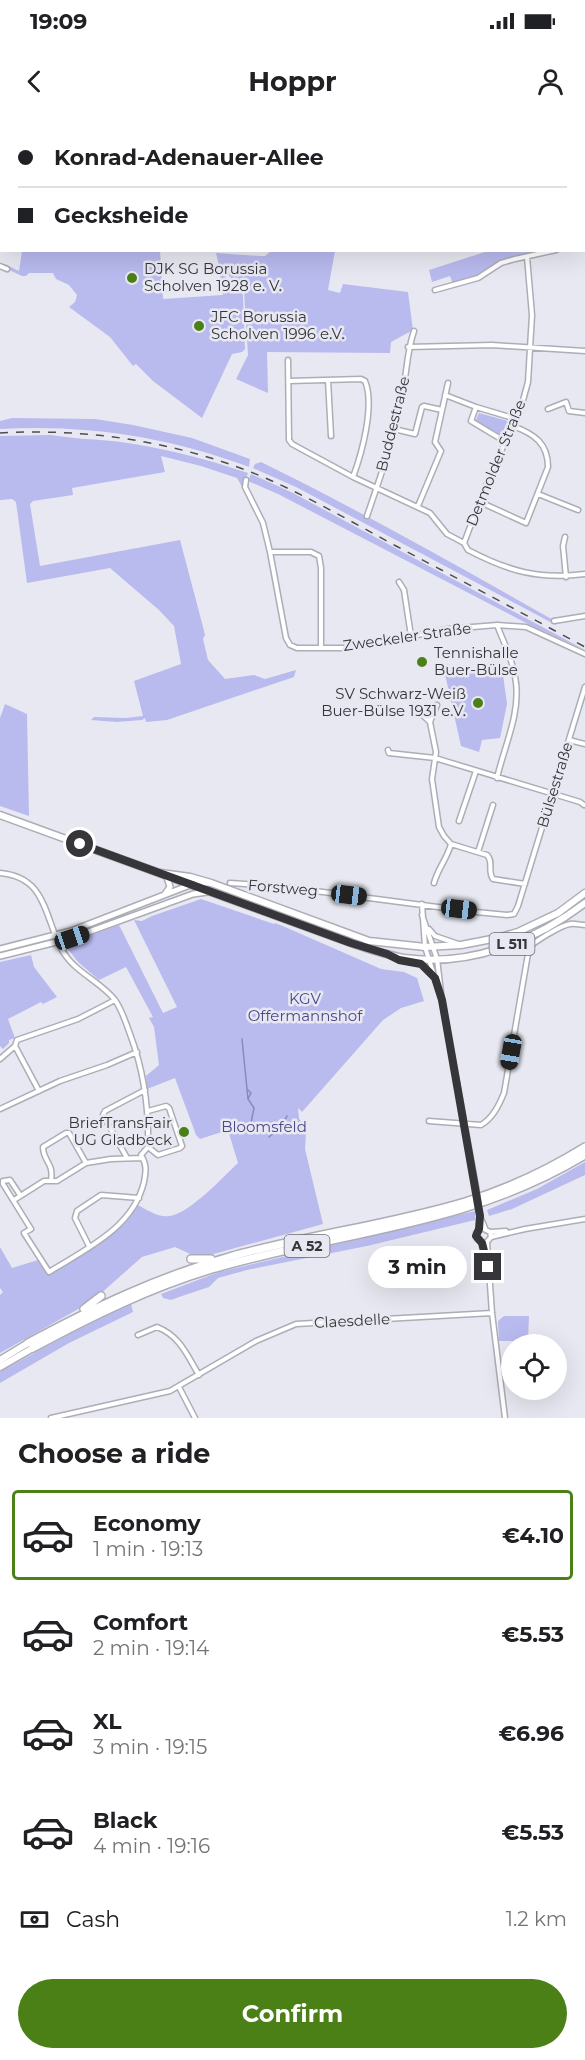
<!DOCTYPE html>
<meta charset="utf-8">
<style>
:root{--surface:#fff;--page:#f6f6f6;--text:#202124;--muted:#757577;--line:#e0e0e0;--accent:#4a8016}
body{margin:0;font-family:Montserrat,sans-serif;background:var(--page);color:var(--text);height:100vh;display:flex;flex-direction:column;font-size:22px;white-space:nowrap}
*{box-sizing:border-box;margin:0}
p{font-size:20px;color:var(--muted)}
.icon{flex:none;width:33px;height:33px;fill:none;stroke:currentColor;stroke-width:2;stroke-linecap:round;stroke-linejoin:round}
.map{position:relative;height:1298px;overflow:hidden}
.panel{display:flex;flex-direction:column;background:var(--surface);flex:1}
.panel>*{flex:none}
.top-card{position:absolute;left:0px;top:0px;width:585px;height:132px;box-shadow:0 6px 24px #0002;display:grid;align-content:center;height:132px;padding:0 18px;background:var(--surface)}
.controls{position:absolute;left:501px;top:1214px;display:grid;gap:12px}
.controls a{display:grid;place-items:center;width:66px;height:66px;border-radius:50%;background:var(--surface);box-shadow:0 6px 24px #0002;font-size:30px}
.end{position:absolute;width:27px;height:27px;margin:-14px;border:8px solid #36363a;background:#fff;box-shadow:0 0 0 3px #fff}
.from{border-radius:50%}
.bubble{position:absolute;height:42px;border-radius:21px;background:var(--surface);box-shadow:0 6px 24px #0002;font-size:20px;font-weight:700;line-height:42px;text-align:center}
.car{position:absolute;width:18px;height:36px;margin:-18px -9px;border-radius:8px;box-shadow:0 0 4px 2px #0007;background:linear-gradient(#222 24%,#8ab4d8 0 40%,#222 0 76%,#8ab4d8 0 86%,#222 0)}
.top-card b{display:flex;align-items:center;gap:21px;height:57px;font-size:22px}
.top-card b+b{border-top:2px solid var(--line)}
.top-card i{width:15px;height:15px;background:var(--text)}
ul{padding:0;list-style:none}
li{display:flex;align-items:center;gap:18px;height:90px;margin:0 12px 9px;padding:0 6px;border:3px solid transparent;border-radius:6px}
li div{flex:1}
li b{display:block;font-size:22px}
li em{font-style:normal;font-weight:700}
li.active{border-color:var(--accent)}
li>.icon{width:54px;height:54px;stroke-width:1.5}
h2{padding:0 18px;font-size:27px;line-height:72px}
.pay{display:flex;align-items:center;gap:15px;height:66px;padding:0 18px;font-size:22px}
.pay p{margin-inline-start:auto}
.cta{display:flex;gap:12px;margin-top:auto;padding:12px 18px}
.cta a{flex:1;height:69px;border-radius:36px;background:var(--accent);color:#fff;font-size:24px;font-weight:700;line-height:69px;text-align:center}
.status{display:flex;justify-content:space-between;align-items:center;height:42px;padding:0 30px;background:var(--surface);direction:ltr}
.status svg{height:16px;fill:currentColor}
header{display:flex;justify-content:space-between;align-items:center;height:78px;padding:0 18px;background:var(--surface);font-size:27px;font-weight:700}
.map>svg:first-child{display:block}
</style>
<div class="status"><b>19:09</b><svg viewBox="0 0 49 12"><path d="M0 12V9h3v3zM5 12V6h3v6zM10 12V3h3v9zM15 12V0h3v12zM26 1h20v11H26zM47 4h2v5h-2z"/></svg></div>
<header><svg class="icon" aria-label="back" viewBox="0 0 24 24"><path d="M15 5l-7 7 7 7"/></svg>Hoppr<svg class="icon" aria-label="person" viewBox="0 0 24 24"><circle cx="12" cy="8" r="4"/><path d="M4 21q1-7 8-7t8 7"/></svg></header>
<div class="map">
<svg width="585" height="1298" viewBox="0 0 585 1298">
<rect width="100%" height="100%" fill="#e8e8f2"/>
<path fill="#b9baee" d="M22 131H160L163 179 223 175 219 150 243 175 245 229 242 232 232 234 202 298 153 261 136 244 133 246 110 217 69 187 75 182 77 175 69 165 56 159 53 153H29L26 156H22L5 148V144L19 151Z
M271 131H335L328 170 340 173 343 164 408 172 413 210 391 222 390 233 267 232 268 273 236 259 248 235 244 171 219 146 216 133 261 136H265Z
M488 131H537L538 135 501 143 478 158 453 165 450 156 432 162 429 150Z
M479 293 508 301 501 317 475 302Z
M12 298 95 299 133 305 192 318 250 339 249 347C169 317 86 304 0 309V301Z
M51 315C74 319 97 319 121 322 164 328 206 339 248 353L242 367 237 358 201 346 161 336 165 352 72 368 73 375 33 381 30 384 40 446 180 420 202 503 205 515 203 519 208 540 225 559 254 555 265 559 296 550 294 557 167 600 146 602 145 598 142 600 117 602 91 600 94 597 126 598 143 596 134 561 181 544 174 506 159 490 110 448 27 463 16 382 12 379 0 380V316Z
M261 342C361 391 458 446 555 501L556 505 296 367 253 348 255 344Z
M251 354 293 373 585 530 530 505 278 374 248 361Z
M495 551 503 555 507 584 500 618 482 620 479 632 461 626 445 554Z
M5 584 27 594 29 696 0 686V598Z
M201 779 274 804 275 803 285 807 381 849 404 852 417 858 424 881 401 888 383 900 302 992 298 988 299 998 306 1013 305 1029 323 1104 199 1138 175 1127 142 1137 82 1190 80 1188 73 1192 0 1233V1175L3 1172 0 1168V1127L12 1148 38 1140 48 1155 117 1110 127 1101 138 1085C147 1090 159 1098 170 1096 190 1093 223 1057 238 1043L228 1010 200 1019 196 1015 175 958 147 969 146 956 159 945 154 907 149 898 153 897 126 847 99 860 78 842 68 829 72 822 119 805 163 893 177 887 134 800 142 801 152 796Z
M31 835 34 847 57 877 43 884 41 882 8 899 15 918 9 920V923L3 929 0 926V842Z
M585 1042V1055L512 1089 489 1096 487 1090 537 1069Z
M475 1091V1100L367 1126 247 1150 218 1158 209 1167 182 1176 171 1180 163 1178 161 1174 219 1152Z
M131 1184 133 1192 69 1223 0 1263V1252L91 1202Z
M504 1196H529L528 1221H499L498 1201Z"/>
<g fill="none" stroke-linecap="round" stroke-linejoin="round">
<path stroke="#898abb" stroke-width="1.5" d="M242 919 248 979 254 988 251 1003 254 1010
M247 969 251 973 248 979
M269 1017 278 1009 280 1001 283 999 285 1000 287 996"/>
<g stroke="#adadb7" stroke-width="7">
<path id="minor" d="M50 0H56
M161 0 162 2
M33 2 34 0
M213 2 216 0
M390 2 391 0
M0 67 2 63
M584 97 585 96
M584 120 585 119
M0 146 7 149
M435 170 478 158 501 143 515 139 556 130
M408 227 492 225 585 231
M288 240 289 320 292 324 353 357 430 393 447 414 464 423
M328 260 331 316
M289 261 361 259 365 261C375 285 362 333 353 357
M445 275 476 287 516 299
M476 287 471 301 506 322
M548 289 566 282 569 291 585 293
M394 309 415 314 422 287 424 286 442 290
M246 360 245 367 263 403 270 432 286 518 290 525 297 528H350L448 509 497 505 526 507 585 534
M538 374 578 390
M480 382 526 403 548 347C548 323 534 314 513 306
M418 386 441 331 435 322 448 263
M367 396C381 355 396 313 403 271 407 250 407 231 414 211
M565 417 563 426 566 457
M464 423 484 370 522 284 528 262 532 195 527 137
M464 423 468 430C508 451 539 460 585 454
M270 432H311L319 436 321 448V527
M399 462 404 470 411 516
M554 501 585 496
M416 589 430 602 436 632 432 659 439 707 444 716 451 724 487 735C494 742 487 751 493 759L525 764
M430 602 437 585
M569 620 585 624
M388 630 389 633 435 638 580 682 584 685
M497 658C504 627 520 595 516 563 514 543 504 523 497 505
M459 701 476 651
M478 732 493 685
M0 753C47 757 44 797 62 830 74 852 100 861 115 880 122 890 126 903 130 914 144 951 149 988 148 1027L141 1035C147 1045 146 1051 144 1062 133 1108 86 1129 49 1152L24 1113 31 1109 3 1064V1061L10 1060 20 1075
M230 763 277 766 476 792 507 795 514 794 518 786 585 567
M434 763C438 748 447 739 451 724
M422 784 425 827 439 871
M422 795 437 839 442 881 476 1067
M429 809 435 816 461 825
M404 841 421 844 434 856
M0 939 15 926
M39 971 15 926 17 920 78 899 115 880
M0 989 60 961 107 945 137 932
M148 991 166 986 169 988 182 1026 180 1028 158 1035 148 1027
M429 1001 481 1005C493 998 499 985 504 973L529 828C533 822 562 805 570 804 575 803 580 805 585 805
M127 1038 103 995 105 991 145 970
M51 1060C54 1043 43 1041 43 1027L66 1013H69L86 1043 111 1039 142 1038
M14 1080 44 1061H57L86 1043
M480 1096 485 1108
M490 1112 491 1117 487 1122 482 1123 477 1119 476 1113 482 1108 490 1112 506 1111
M491 1117 525 1109 585 1099
M487 1122 492 1193 505 1298
M482 1123 486 1138
M89 1126 75 1098 77 1091 101 1075 139 1078
M138 1215 157 1207C180 1216 187 1235 199 1255
M179 1267 195 1298
M51 1298 170 1271 256 1221 296 1204 492 1193"/>
</g>
<g stroke="#adadb7" stroke-width="8">
<path id="tertiary" d="M547 0 548 2
M584 48 585 49"/>
</g>
<g stroke="#adadb7" stroke-width="8">
<path id="secondary" d="M165 774 170 767 167 757
M0 829 71 811 190 765 207 763
M0 836 72 818 193 774 207 772"/>
</g>
<g stroke="#adadb7" stroke-width="9">
<path id="primary" d="M0 695 351 823C369 829 386 835 404 838 469 847 534 822 585 783
M161 753 190 757 211 763 369 821 425 827 461 825 497 818 518 812 558 793 585 773"/>
</g>
<g stroke="#adadb7" stroke-width="9">
<path id="trunk" d="M0 1240 28 1223
M0 1247 33 1228"/>
</g>
<g stroke="#adadb7" stroke-width="10">
<path id="motorway" d="M191 1139H211
M84 1189 101 1176
M28 1223C93 1188 158 1157 229 1137 307 1115 388 1105 465 1082 507 1069 548 1050 585 1027
M33 1228C90 1197 149 1168 212 1149 341 1111 466 1107 585 1035"/>
</g>
<use href="#minor" stroke="#fff" stroke-width="4"/>
<use href="#tertiary" stroke="#fff" stroke-width="4.5"/>
<use href="#secondary" stroke="#fff" stroke-width="5"/>
<use href="#primary" stroke="#fff" stroke-width="6"/>
<use href="#trunk" stroke="#fff" stroke-width="6"/>
<use href="#motorway" stroke="#fff" stroke-width="7"/>
<path stroke="#4c4c51" stroke-width="1.5" stroke-dasharray="8 8" stroke-linecap="butt" d="M0 313C89 308 180 322 263 357 309 377 352 402 396 426 459 459 522 493 585 527"/>
<g stroke="#adadb7" stroke-width="7" stroke-linecap="butt">
<path id="minor-bridge" d="M476 1067 480 1096"/>
</g>
<use href="#minor-bridge" stroke="#fff" stroke-width="4"/>
</g>
<g fill="none" stroke-linecap="round" stroke-linejoin="round">
<path stroke="#36363a" stroke-width="8" d="M80 724 351 823 387 834 399 840 421 844 435 858 442 880 480 1096 479 1109 476 1116 482 1123 488 1147"/>
</g>
<g fill="#4a8016" stroke="#e8e8f2" stroke-width="2">
<circle cx="132" cy="158" r="6"/>
<circle cx="199" cy="206" r="6"/>
<circle cx="422" cy="542" r="6"/>
<circle cx="478" cy="583" r="6"/>
<circle cx="184" cy="1012" r="6"/>
</g>
<g text-anchor="middle" stroke-width="5" stroke-linejoin="round" paint-order="stroke">
<g fill="#e8e8f2" stroke="#6b6b71" stroke-width="1.5">
<rect x="489.5" y="813" width="45" height="22" rx="4.5"/>
<rect x="284.5" y="1115" width="45" height="22" rx="4.5"/>
</g>
<g font-size="14" font-weight="bold" fill="#36363a">
<text x="512" y="829">L 511</text>
<text x="307" y="1131">A 52</text>
</g>
<g font-size="15" fill="#36363a" stroke="#e8e8f2" text-anchor="start">
<text x="144" y="154">DJK SG Borussia<tspan x="144" dy="17">Scholven 1928 e. V.</tspan></text>
<text x="211" y="202">JFC Borussia<tspan x="211" dy="17">Scholven 1996 e.V.</tspan></text>
<text x="434" y="538">Tennishalle<tspan x="434" dy="17">Buer-Bülse</tspan></text>
<text x="466" y="579" text-anchor="end">SV Schwarz-Weiß<tspan x="466" dy="17">Buer-Bülse 1931 e.V.</tspan></text>
<text x="172" y="1008" text-anchor="end">BriefTransFair<tspan x="172" dy="17">UG Gladbeck</tspan></text>
</g>
<g font-size="15" fill="#36363a" stroke="#e8e8f2">
<text transform="translate(393 304) rotate(-76)" y="5">Buddestraße</text>
<text transform="translate(496 343) rotate(-68)" y="5">Detmolder Straße</text>
<text transform="translate(407 517) rotate(-8)" y="5">Zweckeler Straße</text>
<text transform="translate(555 665) rotate(-73)" y="5">Bülsestraße</text>
<text transform="translate(283 768) rotate(5)" y="5">Forstweg</text>
<text transform="translate(352 1201) rotate(-3)" y="5">Claesdelle</text>
</g>
<g font-size="15" fill="#4b4888" stroke="#e8e8f2">
<text x="305" y="884">KGV<tspan x="305" dy="17">Offermannshof</tspan></text>
<text x="264" y="1012">Bloomsfeld</text>
</g>
</g>
</svg>
<div class="controls">
<a><svg class="icon" aria-label="locate" viewBox="0 0 24 24"><circle cx="12" cy="12" r="6"/><path d="M12 2v4M12 18v4M2 12h4M18 12h4"/></svg></a>
</div>
<i class="end from" style="left:80px;top:724px"></i>
<i class="end" style="left:488px;top:1147px"></i>
<div class="bubble" style="left:368px;top:1126px;width:99px">3 min</div>
<i class="car" style="left:349px;top:775px;rotate:97deg"></i>
<i class="car" style="left:459px;top:789px;rotate:97deg"></i>
<i class="car" style="left:72px;top:818px;rotate:71deg"></i>
<i class="car" style="left:511px;top:932px;rotate:190deg"></i>
<div class="top-card">
<b><i class="from"></i>Konrad-Adenauer-Allee</b>
<b><i></i>Gecksheide</b>
</div>
</div>
<section class="panel">
<h2>Choose a ride</h2>
<ul>
<li class="active"><svg class="icon" aria-label="car" viewBox="0 0 24 24"><path d="M5 17H2v-5l4-1 3-4h7l3 4 3 1v5h-3M9 17h6M6 11h13"/><circle cx="7" cy="17" r="2"/><circle cx="17" cy="17" r="2"/></svg><div><b>Economy</b><p>1 min · 19:13</p></div><em>€4.10</em></li>
<li><svg class="icon" aria-label="car" viewBox="0 0 24 24"><path d="M5 17H2v-5l4-1 3-4h7l3 4 3 1v5h-3M9 17h6M6 11h13"/><circle cx="7" cy="17" r="2"/><circle cx="17" cy="17" r="2"/></svg><div><b>Comfort</b><p>2 min · 19:14</p></div><em>€5.53</em></li>
<li><svg class="icon" aria-label="car" viewBox="0 0 24 24"><path d="M5 17H2v-5l4-1 3-4h7l3 4 3 1v5h-3M9 17h6M6 11h13"/><circle cx="7" cy="17" r="2"/><circle cx="17" cy="17" r="2"/></svg><div><b>XL</b><p>3 min · 19:15</p></div><em>€6.96</em></li>
<li><svg class="icon" aria-label="car" viewBox="0 0 24 24"><path d="M5 17H2v-5l4-1 3-4h7l3 4 3 1v5h-3M9 17h6M6 11h13"/><circle cx="7" cy="17" r="2"/><circle cx="17" cy="17" r="2"/></svg><div><b>Black</b><p>4 min · 19:16</p></div><em>€5.53</em></li>
</ul>
<div class="pay"><svg class="icon" aria-label="cash" viewBox="0 0 24 24"><path d="M3 7h18v10H3z"/><circle cx="12" cy="12" r="2"/></svg>Cash<p>1.2 km</p></div>
<div class="cta"><a>Confirm</a></div>
</section>
